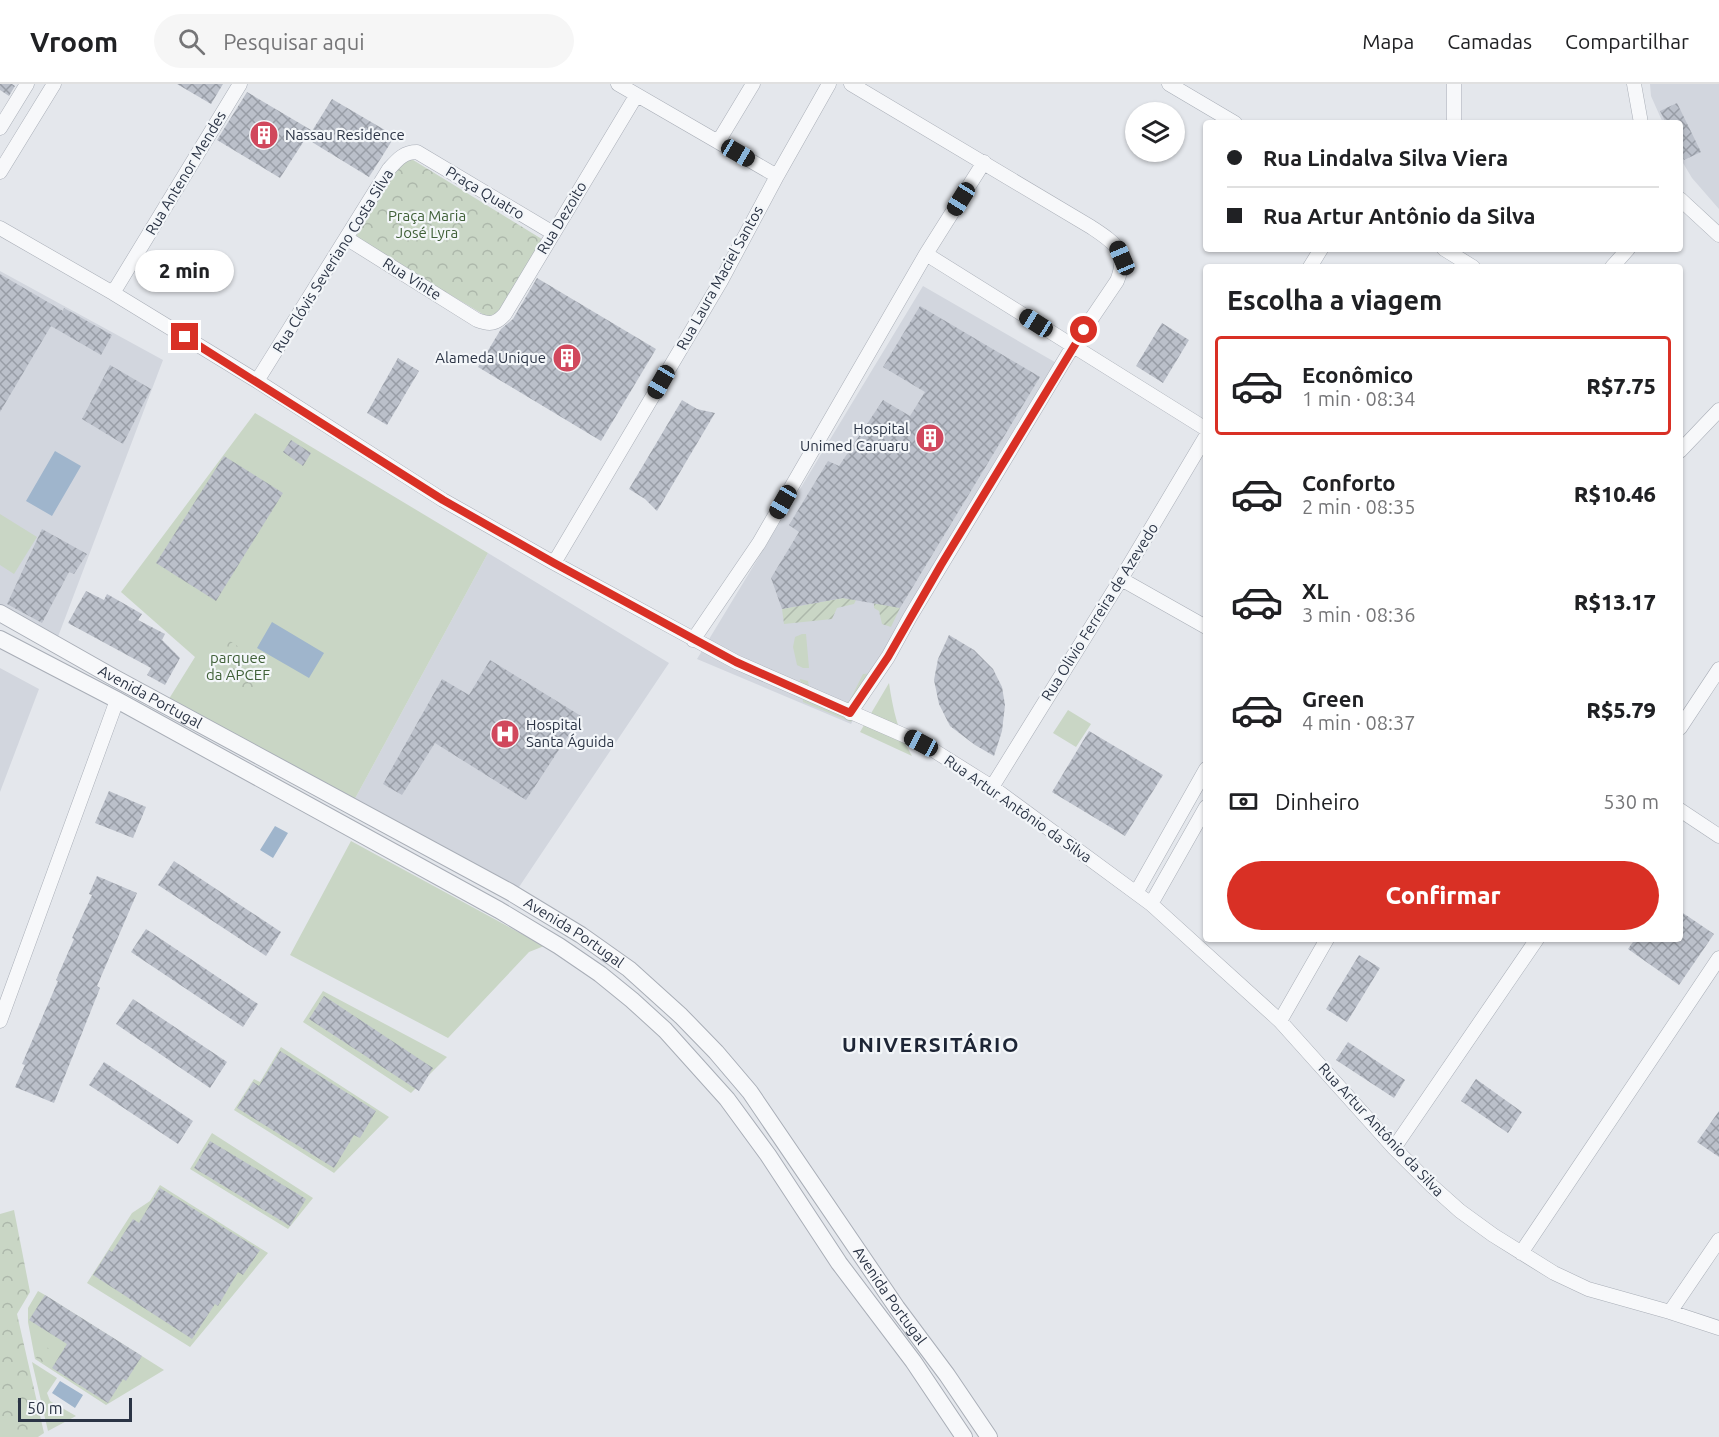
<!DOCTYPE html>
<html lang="pt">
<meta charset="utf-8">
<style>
:root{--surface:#fff;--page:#f6f6f6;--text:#202124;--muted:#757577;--line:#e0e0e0;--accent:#d93025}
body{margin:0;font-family:Ubuntu,sans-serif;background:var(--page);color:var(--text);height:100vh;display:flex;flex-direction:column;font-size:22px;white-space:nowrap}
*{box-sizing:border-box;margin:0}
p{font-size:20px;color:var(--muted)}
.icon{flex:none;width:33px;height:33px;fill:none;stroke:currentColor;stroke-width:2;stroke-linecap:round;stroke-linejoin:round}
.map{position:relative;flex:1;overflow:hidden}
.drawer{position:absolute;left:1203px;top:180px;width:480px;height:678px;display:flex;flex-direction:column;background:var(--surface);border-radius:6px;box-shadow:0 2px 4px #0004}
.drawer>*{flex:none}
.top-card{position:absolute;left:1203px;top:36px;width:480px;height:132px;border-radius:6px;box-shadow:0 2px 4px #0004;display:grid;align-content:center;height:132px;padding:0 24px;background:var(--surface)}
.fabs{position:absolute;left:1125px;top:18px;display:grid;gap:12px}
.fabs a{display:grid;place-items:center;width:60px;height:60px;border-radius:50%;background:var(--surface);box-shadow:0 2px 4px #0004;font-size:30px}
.scale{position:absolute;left:18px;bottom:15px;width:114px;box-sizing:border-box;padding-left:6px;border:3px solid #2b3445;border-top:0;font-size:16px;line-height:21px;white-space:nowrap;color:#2b3445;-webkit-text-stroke:4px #f3f6f9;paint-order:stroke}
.end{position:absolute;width:27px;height:27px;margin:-14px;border:8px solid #d93025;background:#fff;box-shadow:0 0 0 3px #fff}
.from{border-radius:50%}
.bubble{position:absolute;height:42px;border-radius:21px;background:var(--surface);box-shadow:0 2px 4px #0004;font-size:20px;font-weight:800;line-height:42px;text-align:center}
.car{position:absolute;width:18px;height:36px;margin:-18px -9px;border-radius:8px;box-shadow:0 0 4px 2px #0007;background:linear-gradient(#222 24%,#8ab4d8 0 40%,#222 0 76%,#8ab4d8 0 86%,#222 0)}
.top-card b{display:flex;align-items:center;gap:21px;height:57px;font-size:22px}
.top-card b+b{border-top:2px solid var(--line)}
.top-card i{width:15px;height:15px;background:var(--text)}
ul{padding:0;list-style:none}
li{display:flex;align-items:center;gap:18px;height:99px;margin:0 12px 9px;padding:0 12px;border:3px solid transparent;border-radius:6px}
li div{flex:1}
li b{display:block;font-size:22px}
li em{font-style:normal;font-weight:800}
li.selected{border-color:var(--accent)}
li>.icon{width:54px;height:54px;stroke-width:1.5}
h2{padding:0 24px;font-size:27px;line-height:72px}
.pay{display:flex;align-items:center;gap:15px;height:66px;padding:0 24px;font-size:22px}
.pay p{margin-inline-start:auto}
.cta{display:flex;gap:12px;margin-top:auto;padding:12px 24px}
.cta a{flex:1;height:69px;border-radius:36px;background:var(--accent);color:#fff;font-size:24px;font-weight:800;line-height:69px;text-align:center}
header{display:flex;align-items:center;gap:36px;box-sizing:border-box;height:84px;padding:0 30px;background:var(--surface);border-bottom:2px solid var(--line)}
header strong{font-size:28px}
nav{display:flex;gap:33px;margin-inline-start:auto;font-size:21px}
.search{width:420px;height:54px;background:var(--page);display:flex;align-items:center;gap:15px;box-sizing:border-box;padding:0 21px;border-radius:33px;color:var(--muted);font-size:22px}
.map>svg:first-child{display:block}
</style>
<header>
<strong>Vroom</strong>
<div class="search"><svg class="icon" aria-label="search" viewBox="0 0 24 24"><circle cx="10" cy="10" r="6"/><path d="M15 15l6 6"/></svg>Pesquisar aqui</div>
<nav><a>Mapa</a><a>Camadas</a><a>Compartilhar</a></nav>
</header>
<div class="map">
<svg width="1719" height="1353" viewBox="0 0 1719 1353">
<defs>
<pattern id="forest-crowns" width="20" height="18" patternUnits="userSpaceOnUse" patternTransform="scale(1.5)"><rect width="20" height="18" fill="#c9d6c5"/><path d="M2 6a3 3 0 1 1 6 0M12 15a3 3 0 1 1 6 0" fill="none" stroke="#adb8ab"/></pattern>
<pattern id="garden-furrows" width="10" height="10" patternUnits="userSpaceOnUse" patternTransform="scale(1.5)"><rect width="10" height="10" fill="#c9d6c5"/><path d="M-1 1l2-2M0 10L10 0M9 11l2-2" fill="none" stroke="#adb8ab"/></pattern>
<pattern id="building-cross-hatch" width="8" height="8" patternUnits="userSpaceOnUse" patternTransform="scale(1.5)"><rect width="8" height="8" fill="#bbc0ca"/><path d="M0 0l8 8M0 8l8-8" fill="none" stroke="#989da6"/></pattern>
</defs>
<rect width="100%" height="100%" fill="#e4e7ec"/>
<path fill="#d2d6de" d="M1650 0H1719V125L1692 94 1680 74V39H1663L1651 12Z
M0 187 163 276 56 558 0 527Z
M923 202 1060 281 851 640 697 575Z
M488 469 669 579 515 809 351 722Z
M0 584 39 605 0 708Z"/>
<path fill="#c9d6c5" d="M255 329 488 469 351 722 167 618 195 573 121 508Z
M0 430 37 453 14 490 0 481Z
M802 550H806L809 584H803L797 581 793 563 795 553Z
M878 589 851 638 803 618 800 595 808 597 811 615 849 618 863 590Z
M889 599C893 626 898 649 912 672L860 648Z
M1068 626 1091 640 1076 663 1053 649Z
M351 757 544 862 529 868 448 954 290 871Z
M323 907 447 973 411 1009 303 938Z
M281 963 389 1033 334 1089 234 1026 254 995 260 998Z
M212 1049 313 1114 288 1145 190 1085Z
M160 1101 268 1169 190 1263 87 1199 132 1129 150 1117Z
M38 1207 45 1211 164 1286 106 1321 35 1275 28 1238V1224Z
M32 1278 57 1294 47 1309 50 1317 76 1332 48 1347Z"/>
<path fill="url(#forest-crowns)" d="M405 71 545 157 496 238 355 154Z
M224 553 270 584 249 611 205 581Z
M14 1126 30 1208 17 1230 44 1349 38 1353H0V1130Z
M43 1261 58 1270 50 1283 36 1274Z"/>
<path fill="url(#garden-furrows)" d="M843 514 856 516 854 520 837 524 832 535 784 540 782 525Z
M874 518 900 524 891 543 882 540 879 527 874 524Z"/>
<path fill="#9fb5cc" d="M55 367 81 382 52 432 26 417Z
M272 538 324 569 309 594 257 564Z
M275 742 288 749 273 774 260 766Z
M60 1297 83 1311 75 1324 52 1309Z"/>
<path fill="url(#building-cross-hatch)" d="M0 0H12L15 2 9 12 0 6Z
M177 0H223L211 20Z
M247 8 311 46 280 94 217 56Z
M332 15 395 52 369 93 307 55Z
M1677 19 1701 68 1684 76 1680 68V39H1666L1660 27Z
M0 190 63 227 64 224 112 251 101 271 51 242 0 328Z
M537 194 656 265 601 357 478 283 501 245 513 235Z
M920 222 1040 293 900 524 843 514 782 525 771 494 799 448 789 441 828 377 839 382 883 316 910 332 925 308 883 283Z
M1162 239 1189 256 1163 299 1136 282Z
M398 274 419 287 387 341 367 329Z
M110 281 151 305 123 360 82 335Z
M682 316 697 325 715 329 657 427 645 415 629 405Z
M291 356 311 369 303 382 283 368Z
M224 372 283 409 216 517 156 479Z
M42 445 87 470 74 490 69 488 42 539 7 520Z
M86 507 104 516 107 510 142 530 138 536 165 550 162 556 180 574 165 601 147 591 151 584 68 539Z
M949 551 974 566 993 585 1002 603 1005 621 1002 647 994 672 975 661 950 642 939 620 934 596 938 575Z
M490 576 581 632 526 716 435 659 402 711 383 700 442 595 469 611Z
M1089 647 1163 691 1125 752 1052 708Z
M109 707 146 723 133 754 95 739Z
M174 777 281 848 266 872 158 801Z
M97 792 137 809 97 902 100 904 54 1019 15 1003 25 981 22 980 58 897 56 896 74 855 72 854 92 811 89 810Z
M1680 827 1714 850 1679 901 1628 865 1635 855H1680Z
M146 845 258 920 243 943 131 868Z
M1359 871 1380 884 1347 938 1326 925Z
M324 912 433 984 419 1007 309 935Z
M133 915 227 978 210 1004 116 940Z
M1348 958 1405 996 1394 1014 1336 976Z
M280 967 376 1027 360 1054 354 1051 334 1084 237 1024 253 998 259 1002Z
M104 978 193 1037 178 1060 89 1001Z
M1476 995 1522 1028 1508 1049 1461 1017Z
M1719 1027V1073L1697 1058Z
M210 1057 306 1115 290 1142 194 1084Z
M160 1104 260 1166 243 1191 238 1188 218 1222 215 1220 192 1255 93 1191 109 1166 112 1168 133 1135 139 1139Z
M45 1211 142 1272 126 1297 123 1295 108 1319 52 1284 67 1260 29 1236Z"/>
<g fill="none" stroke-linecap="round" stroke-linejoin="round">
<g stroke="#a9aeb7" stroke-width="15">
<path id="minor" d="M618 0 777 92
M1169 0 1235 39
M1634 0 1641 39
M1454 39V0
M0 44 27 0
M718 58 753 0
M0 88 54 0
M1680 115 1719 151
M0 144 113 209 257 297 443 416 554 479 736 578 908 653 933 666 992 703 1151 820 1280 937 1394 1064 1432 1102 1460 1127 1493 1151 1554 1189 1588 1205 1670 1228 1719 1244
M346 154 477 236C490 241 496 240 505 230L636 12
M1444 165 1473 183
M926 170 1206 345
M1310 183 1321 165
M1612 183 1628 165
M113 209 240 0
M257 297 389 85C398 75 404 68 417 68L553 149
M1680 367 1719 326
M554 479 721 197 777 92 829 0
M1121 495 1206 543
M693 556 759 459 926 170 984 78
M850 629 888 573 910 533 1073 262 1117 197C1129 167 1115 159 1091 143L851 0
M1680 644 1719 585
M992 703 1121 495 1206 352
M1680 726 1719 752
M1136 809 1206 685
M1151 820 1206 723
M0 937 117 616
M1280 937 1327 855
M1394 1064 1537 855
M1521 1169 1719 874
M1670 1228 1719 1156"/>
</g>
<g stroke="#a9aeb7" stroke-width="18">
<g id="tertiary">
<path id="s1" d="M0 529 113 593 510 808 581 851 629 885 681 932 716 968 750 1008 897 1224 947 1291 989 1353"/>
<path d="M0 555 117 616 499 826 559 862 600 890 632 916 665 946 727 1015 768 1071 839 1179 913 1277 964 1353"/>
</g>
</g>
<use href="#minor" stroke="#f7f8fa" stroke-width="14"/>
<use href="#tertiary" stroke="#f7f8fa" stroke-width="16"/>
</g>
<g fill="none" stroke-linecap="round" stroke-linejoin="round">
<path stroke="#d93025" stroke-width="8" d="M185 253 443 416 554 479 736 578 850 629 888 573 941 481 1084 246"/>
</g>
<defs>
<g id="building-disc" transform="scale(1.5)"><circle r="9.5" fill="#d1485d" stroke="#f3f6f9"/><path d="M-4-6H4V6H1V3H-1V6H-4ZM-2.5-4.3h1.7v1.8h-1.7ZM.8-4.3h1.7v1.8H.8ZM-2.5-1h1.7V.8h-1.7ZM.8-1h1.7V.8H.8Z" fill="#fff"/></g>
<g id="hospital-disc" transform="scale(1.5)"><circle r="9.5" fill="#d1485d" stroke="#f3f6f9"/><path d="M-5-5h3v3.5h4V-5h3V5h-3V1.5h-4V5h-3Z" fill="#fff"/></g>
</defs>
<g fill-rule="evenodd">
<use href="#building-disc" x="264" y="51"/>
<use href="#building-disc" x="567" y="274"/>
<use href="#building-disc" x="930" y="354"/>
<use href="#hospital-disc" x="505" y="650"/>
</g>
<g text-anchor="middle" stroke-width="4.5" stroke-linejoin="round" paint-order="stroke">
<g font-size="15" fill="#2b3445" stroke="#f3f6f9" text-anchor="start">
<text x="285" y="56">Nassau Residence</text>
<text x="546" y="279" text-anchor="end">Alameda Unique</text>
<text x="909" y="350" text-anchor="end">Hospital<tspan x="909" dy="17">Unimed Caruaru</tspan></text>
<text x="526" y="646">Hospital<tspan x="526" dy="17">Santa Águida</tspan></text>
</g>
<g font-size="15" fill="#2b3445" stroke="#f3f6f9">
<text transform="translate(186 89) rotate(-59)" y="5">Rua Antenor Mendes</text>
<text transform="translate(485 109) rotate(31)" y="5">Praça Quatro</text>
<text transform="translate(562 134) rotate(-59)" y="5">Rua Dezoito</text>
<text transform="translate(333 177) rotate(-58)" y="5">Rua Clóvis Severiano Costa Silva</text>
<text transform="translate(720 194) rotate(-61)" y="5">Rua Laura Maciel Santos</text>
<text transform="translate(412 195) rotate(32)" y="5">Rua Vinte</text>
<text transform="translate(1100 528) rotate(-58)" y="5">Rua Olivio Ferreira de Azevedo</text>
<text dy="5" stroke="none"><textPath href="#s1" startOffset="172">Avenida Portugal</textPath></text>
<text transform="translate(1018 725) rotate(35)" y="5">Rua Artur Antônio da Silva</text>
<text dy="5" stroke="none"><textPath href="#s1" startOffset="657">Avenida Portugal</textPath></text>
<text transform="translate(1381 1046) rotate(47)" y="5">Rua Artur Antônio da Silva</text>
<text dy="5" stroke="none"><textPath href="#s1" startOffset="1143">Avenida Portugal</textPath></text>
</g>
<g font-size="15" fill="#406038" stroke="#f3f6f9">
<text x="427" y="137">Praça Maria<tspan x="427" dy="17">José Lyra</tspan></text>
<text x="238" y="579">parquee<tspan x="238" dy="17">da APCEF</tspan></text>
</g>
<g font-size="21" font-weight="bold" letter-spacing="1.5" fill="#1d2535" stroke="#f3f6f9">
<text x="931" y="968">UNIVERSITÁRIO</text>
</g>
</g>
</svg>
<div class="fabs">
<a><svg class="icon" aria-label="layers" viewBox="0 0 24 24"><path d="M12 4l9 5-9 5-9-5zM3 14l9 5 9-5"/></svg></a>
</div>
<div class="scale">50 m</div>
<i class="end from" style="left:1084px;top:246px"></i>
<i class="end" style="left:185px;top:253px"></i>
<div class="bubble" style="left:135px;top:166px;width:99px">2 min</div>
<i class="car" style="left:738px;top:69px;rotate:120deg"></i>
<i class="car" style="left:961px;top:115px;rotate:212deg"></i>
<i class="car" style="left:1122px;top:174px;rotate:337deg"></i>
<i class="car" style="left:1036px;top:239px;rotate:302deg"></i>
<i class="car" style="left:661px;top:298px;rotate:210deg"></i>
<i class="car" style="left:783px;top:418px;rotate:210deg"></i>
<i class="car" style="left:921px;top:659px;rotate:298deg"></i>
<div class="top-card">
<b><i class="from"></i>Rua Lindalva Silva Viera</b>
<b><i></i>Rua Artur Antônio da Silva</b>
</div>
<section class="drawer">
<h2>Escolha a viagem</h2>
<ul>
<li class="selected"><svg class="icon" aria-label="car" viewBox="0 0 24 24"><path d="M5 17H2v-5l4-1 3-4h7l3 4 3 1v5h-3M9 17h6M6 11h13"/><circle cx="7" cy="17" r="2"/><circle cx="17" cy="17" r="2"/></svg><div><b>Econômico</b><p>1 min · 08:34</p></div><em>R$7.75</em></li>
<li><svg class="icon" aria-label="car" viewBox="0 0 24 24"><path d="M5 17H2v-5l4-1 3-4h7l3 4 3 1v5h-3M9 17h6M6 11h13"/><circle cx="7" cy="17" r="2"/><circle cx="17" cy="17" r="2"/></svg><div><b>Conforto</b><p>2 min · 08:35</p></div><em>R$10.46</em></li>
<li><svg class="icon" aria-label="car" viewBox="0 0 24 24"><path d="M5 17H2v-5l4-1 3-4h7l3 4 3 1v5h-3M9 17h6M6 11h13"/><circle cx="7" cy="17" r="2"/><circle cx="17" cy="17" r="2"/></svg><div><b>XL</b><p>3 min · 08:36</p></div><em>R$13.17</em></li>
<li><svg class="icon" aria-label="car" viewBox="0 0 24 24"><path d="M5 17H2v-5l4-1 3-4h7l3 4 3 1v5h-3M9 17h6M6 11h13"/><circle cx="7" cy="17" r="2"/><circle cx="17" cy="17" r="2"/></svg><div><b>Green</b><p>4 min · 08:37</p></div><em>R$5.79</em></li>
</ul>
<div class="pay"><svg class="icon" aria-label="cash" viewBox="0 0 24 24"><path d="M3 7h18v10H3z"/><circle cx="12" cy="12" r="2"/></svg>Dinheiro<p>530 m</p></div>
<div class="cta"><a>Confirmar</a></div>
</section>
</div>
